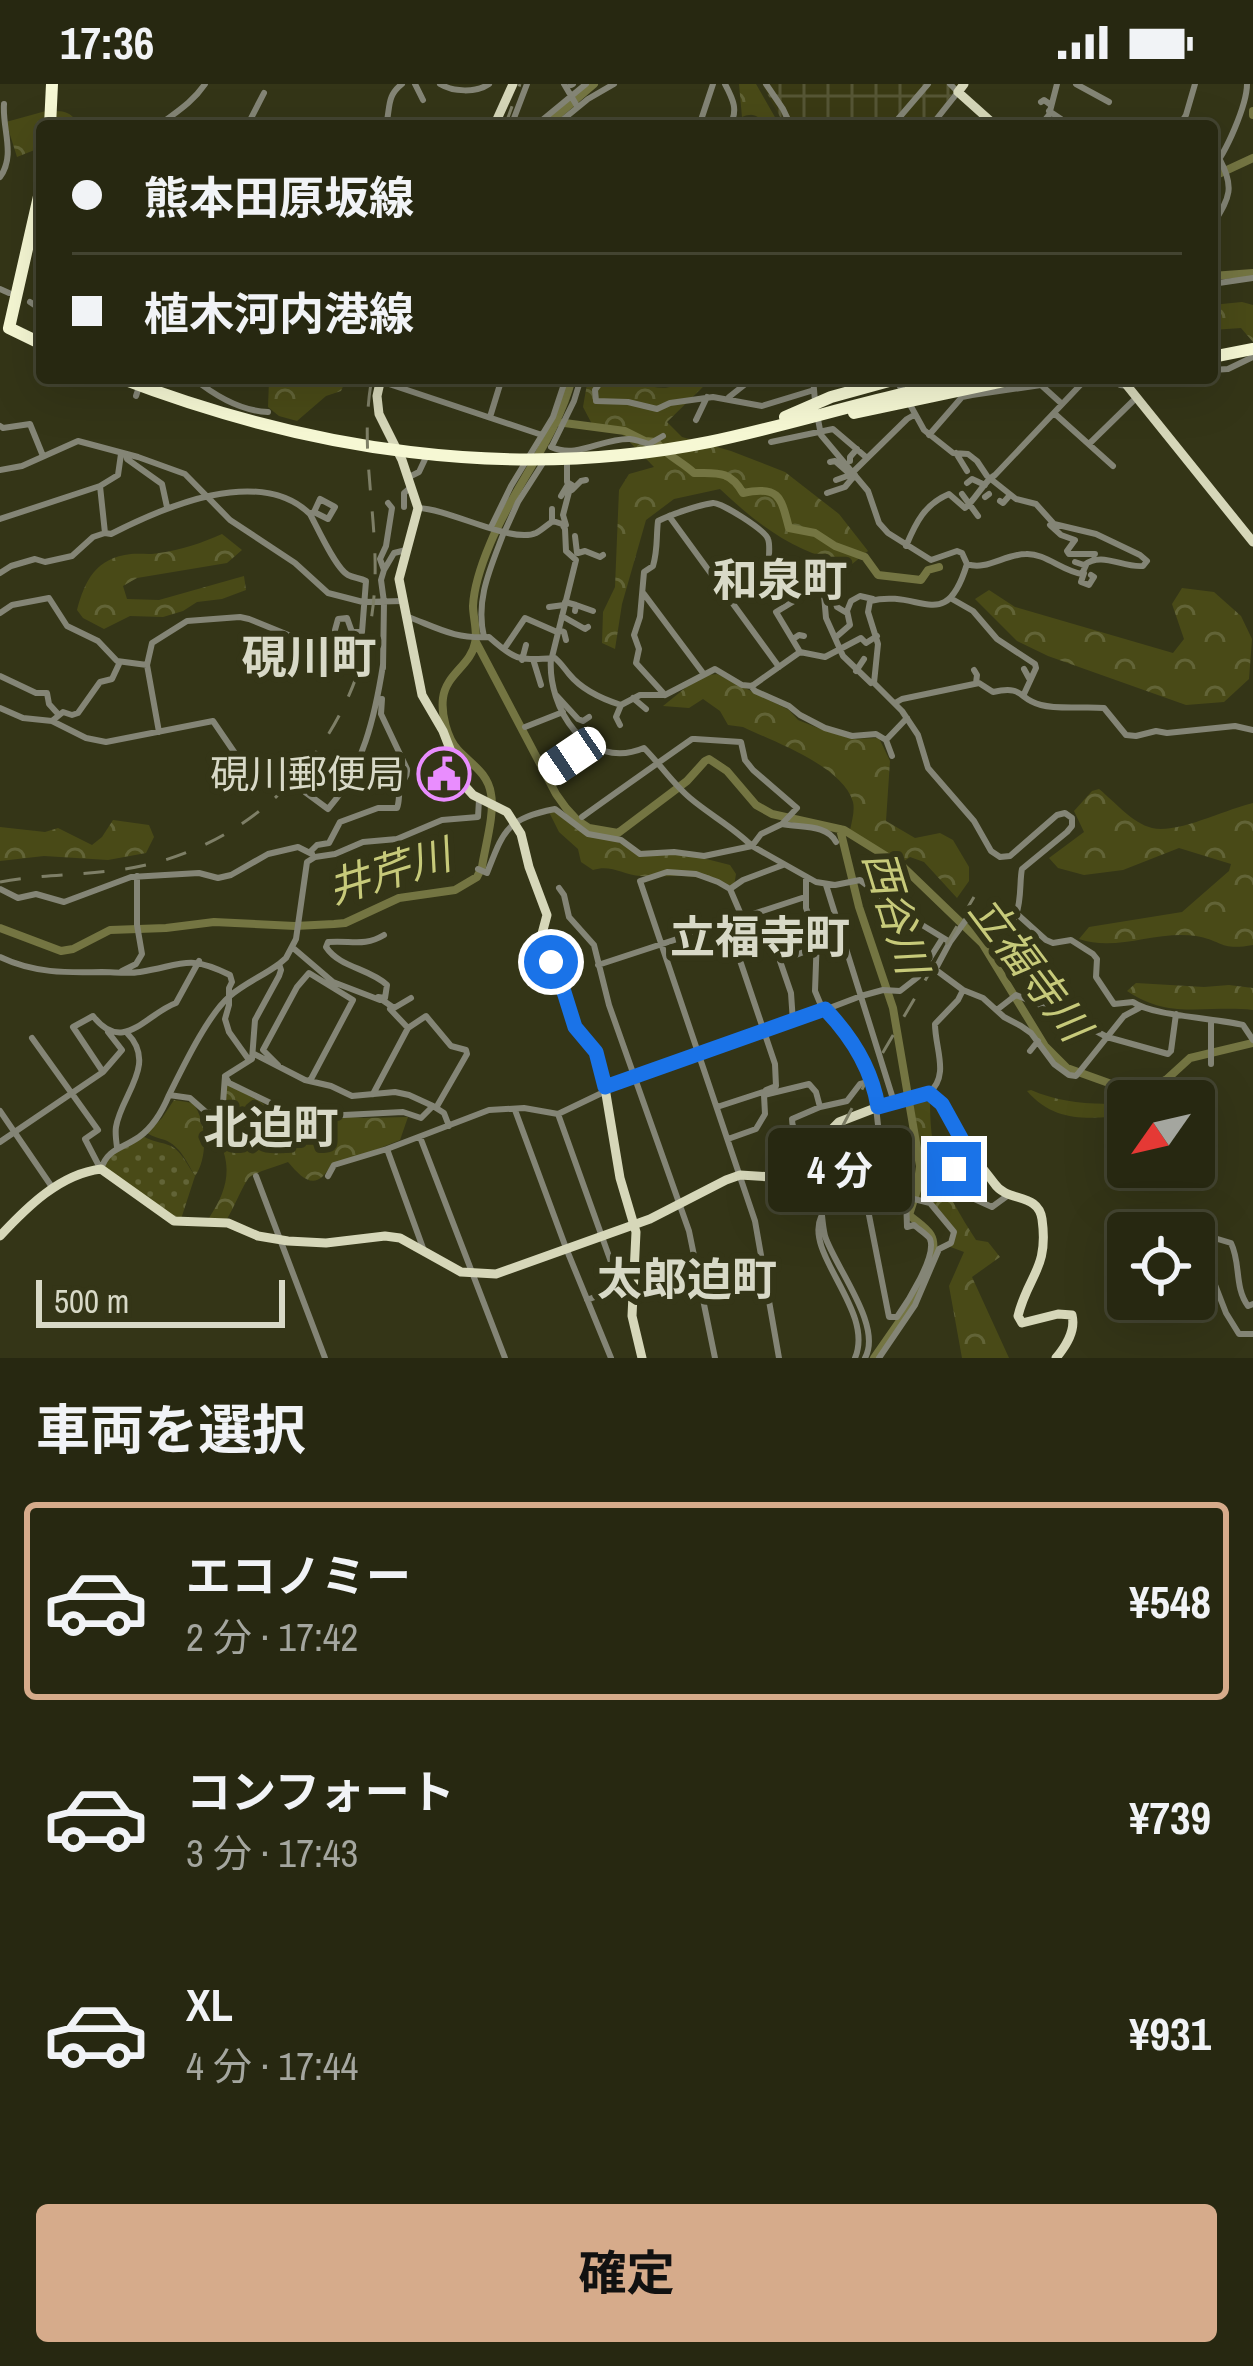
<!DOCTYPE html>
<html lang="ja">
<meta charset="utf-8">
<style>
:root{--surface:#272811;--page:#2f301a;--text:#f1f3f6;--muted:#a4a69f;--line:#434431;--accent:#d6ab8b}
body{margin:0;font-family:"Archivo Narrow","Noto Sans JP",sans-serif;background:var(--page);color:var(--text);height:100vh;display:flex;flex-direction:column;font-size:45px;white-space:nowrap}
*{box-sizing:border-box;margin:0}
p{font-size:39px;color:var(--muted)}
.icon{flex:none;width:66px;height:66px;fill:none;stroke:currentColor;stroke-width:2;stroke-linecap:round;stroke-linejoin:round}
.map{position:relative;height:1274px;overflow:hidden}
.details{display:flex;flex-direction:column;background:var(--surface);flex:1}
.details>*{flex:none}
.hud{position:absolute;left:36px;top:36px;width:1182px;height:264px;border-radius:12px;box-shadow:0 12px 48px #0002,0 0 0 3px var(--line);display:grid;align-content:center;height:264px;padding:0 36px;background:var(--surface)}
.needle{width:78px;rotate:236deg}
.fabs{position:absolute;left:1107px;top:996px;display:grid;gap:24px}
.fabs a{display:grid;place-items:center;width:108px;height:108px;border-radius:12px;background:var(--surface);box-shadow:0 12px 48px #0002,0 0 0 3px var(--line);font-size:60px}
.scale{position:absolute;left:36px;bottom:30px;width:249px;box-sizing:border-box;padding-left:12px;border:6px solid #d8d9c7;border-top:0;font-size:33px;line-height:42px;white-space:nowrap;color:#d8d9c7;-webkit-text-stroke:9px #343517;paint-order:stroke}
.end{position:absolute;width:54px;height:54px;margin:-27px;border:15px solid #1a73e8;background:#fff;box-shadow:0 0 0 6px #fff}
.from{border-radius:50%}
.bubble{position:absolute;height:84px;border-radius:12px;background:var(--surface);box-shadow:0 12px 48px #0002,0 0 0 3px var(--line);font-size:39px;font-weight:700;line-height:84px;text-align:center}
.car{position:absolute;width:36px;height:72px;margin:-36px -18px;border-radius:15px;box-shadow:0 0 9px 3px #0007;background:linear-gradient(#fff 24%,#345 0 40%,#fff 0 76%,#345 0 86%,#fff 0)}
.hud b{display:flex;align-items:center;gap:42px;height:114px;font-size:45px}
.hud b+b{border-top:3px solid var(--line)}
.hud i{width:30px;height:30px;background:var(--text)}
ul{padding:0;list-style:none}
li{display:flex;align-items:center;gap:36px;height:198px;margin:0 24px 18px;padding:0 12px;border:6px solid transparent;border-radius:12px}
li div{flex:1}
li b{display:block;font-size:45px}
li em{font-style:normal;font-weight:700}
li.selected{border-color:var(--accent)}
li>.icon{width:108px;height:108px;stroke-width:1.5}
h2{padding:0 36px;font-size:54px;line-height:144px}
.primary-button{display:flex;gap:24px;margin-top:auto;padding:24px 36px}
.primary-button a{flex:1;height:138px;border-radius:12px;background:var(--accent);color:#111;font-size:48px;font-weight:700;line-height:138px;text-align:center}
.status{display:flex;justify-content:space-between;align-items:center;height:84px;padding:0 60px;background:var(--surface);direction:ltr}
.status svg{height:33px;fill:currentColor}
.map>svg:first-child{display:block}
</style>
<div class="status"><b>17:36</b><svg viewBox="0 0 49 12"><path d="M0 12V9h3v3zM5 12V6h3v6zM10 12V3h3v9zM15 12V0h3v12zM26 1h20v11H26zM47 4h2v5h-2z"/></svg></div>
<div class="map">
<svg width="1253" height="1274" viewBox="0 0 1253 1274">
<defs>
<pattern id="industrial-grid" width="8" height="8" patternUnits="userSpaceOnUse" patternTransform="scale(3)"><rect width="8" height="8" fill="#3a3a14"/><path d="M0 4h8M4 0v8" fill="none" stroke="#565635"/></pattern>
<pattern id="forest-crowns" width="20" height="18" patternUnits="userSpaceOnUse" patternTransform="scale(3)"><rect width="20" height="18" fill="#494a17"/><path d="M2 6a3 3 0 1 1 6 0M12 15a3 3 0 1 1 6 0" fill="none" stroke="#626437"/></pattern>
<pattern id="park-dots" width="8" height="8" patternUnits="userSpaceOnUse" patternTransform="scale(3)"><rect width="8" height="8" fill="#494a17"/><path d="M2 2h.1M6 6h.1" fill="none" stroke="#626437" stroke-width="1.8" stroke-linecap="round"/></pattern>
</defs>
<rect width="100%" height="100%" fill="#343517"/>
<path fill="url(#industrial-grid)" d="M762 0H960L928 42H785Z"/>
<path fill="url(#forest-crowns)" d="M739 0H756L780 42H765C759 32 754 28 742 33Z
M46 27C63 27 71 26 79 42H42V63L17 73 6 38Z
M1242 218 1253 221V258L1241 244 1212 246V221Z
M274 294H344L345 298 341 307 326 312 297 337 279 332 268 323 269 297Z
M588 294C598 294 610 293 619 294 645 298 664 314 687 294H712L667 338 682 353 731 367 785 388 839 430 868 467 851 481C796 469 760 443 720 405L674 415 646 436 622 520 615 565 602 559 603 528 615 503 619 406 629 390 654 383 616 344 592 340 583 323Z
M222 450 242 466 227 479 137 494 123 502 127 515 159 516 244 492 246 506 222 515 197 518 183 527 163 533 130 532 104 545 83 534 77 526C85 496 96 474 131 470 140 469 150 471 159 469 181 466 202 459 222 450Z
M1182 504 1214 508 1241 532 1252 555 1249 595 1224 618 1186 621 1048 572 1017 557 975 515 989 506 1015 523 1173 569 1184 555 1172 520Z
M717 590 789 626 798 636 818 644 852 655 879 654 890 677 886 737 915 754 940 749 953 756 969 783V797L957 814 924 778 910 773 900 780 850 746C852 737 855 726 853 718 843 682 774 658 743 643L728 641 720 627 703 615 689 624 663 622 700 592Z
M1099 705C1114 717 1132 739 1152 744 1178 750 1226 725 1253 719V861C1220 867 1224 857 1196 852 1157 846 1117 868 1079 855L1089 843 1182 828 1229 787 1231 780 1179 764 1123 786 1084 791 1058 784 1049 774 1084 748 1074 727 1092 707Z
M554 725 576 745 614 756 635 767 671 766 730 781 736 790 734 802 727 805C696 786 675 794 641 792 623 791 611 780 593 786L581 778 578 765 559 748 548 726Z
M113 736 149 741 154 753 146 769 108 776 44 772 0 777V743L45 748 58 744 92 761 102 753Z
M1136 899 1204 903 1229 901 1253 904V926C1207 921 1169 936 1127 907Z
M223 999C235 1005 253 1011 263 1020 277 1034 269 1043 295 1044L298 1029 364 1034 408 1033 400 1056 348 1077 332 1079C317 1108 304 1097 288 1078 276 1083 260 1086 250 1093 245 1096 233 1126 227 1135L209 1134C228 1106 234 1080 215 1050L225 1029Z
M1211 1003 1217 1004 1210 1029 1194 1035V1017H1128V1032C1088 1034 1056 1040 1027 1007L1031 1006C1086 1030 1155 1018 1211 1003Z
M174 1016 193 1019C207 1038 208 1074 195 1092 187 1078 180 1062 165 1056 159 1054 153 1053 147 1049L162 1034Z
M913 1017 930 1018C930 1078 944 1106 976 1156L988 1158 1000 1173 972 1193 1009 1274H962L949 1202 964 1168 948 1162 953 1147 932 1117 916 1113 921 1078Z"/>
<path fill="url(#park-dots)" d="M143 1052C152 1058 162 1058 171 1062 182 1068 188 1082 195 1092L181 1135 165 1132 101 1085 113 1069Z"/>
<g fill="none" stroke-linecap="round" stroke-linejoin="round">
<path stroke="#747542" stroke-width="8" d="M1253 27V31
M545 42 594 0
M1212 93 1253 74
M1212 192 1253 189
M557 338 625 347 645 357 656 358C667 372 681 377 694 389 717 389 730 386 743 409 780 401 781 414 789 444L815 449 835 462 865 473 878 491 921 496 928 486 939 483
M476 558 556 710 566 724 577 736 589 744 618 749 687 697 705 677 709 675 727 687 756 721 772 730 844 746 902 782 982 859 1045 962 1067 984 1131 1007H1145L1167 995 1190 974 1253 959
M840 745 859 823 893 924 920 1082 917 1106 909 1131C924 1144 938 1149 932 1171
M0 844 61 867 73 865 110 846 166 844 214 838 295 842 334 840 345 839 399 814 455 806 477 793 482 783C485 763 495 729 491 710 488 689 471 680 458 666 447 654 441 630 443 614 446 590 471 581 475 559 478 549 473 533 473 522 474 501 482 479 490 460 513 403 557 354 572 294
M874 1274 915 1215 922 1196"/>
<path stroke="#4d4e31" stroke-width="6" stroke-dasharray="6 3" stroke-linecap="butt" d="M373 294 376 295"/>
<path stroke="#848576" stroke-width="6" d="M415 0 423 16
M440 0C453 8 476 9 489 0
M564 0 577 22
M725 0C733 15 739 27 729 42
M766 0 783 25 791 42
M1076 0 1109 18
M571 1 573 0
M1041 18 1044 16 1051 21
M1049 27 1061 35
M387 37 400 36 414 42
M110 42 117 39 134 42
M158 42C176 28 192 19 205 0
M247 42 264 9
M380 42 387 37C390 20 388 11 402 0
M511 42 527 0
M535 42 586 0
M555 42 588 15 614 0
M699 42 713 0
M892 42 928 0
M931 42 958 8 950 0
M1040 42 1049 31 1057 0
M1179 42 1186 31 1195 0
M1212 84C1226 70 1247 20 1247 0
M0 93C16 71 2 45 4 20
M1212 142C1228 115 1236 106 1220 76
M1212 200 1253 194
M0 205 9 209
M30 218 42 226
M1212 286 1228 285 1253 273
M193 294C214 311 241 327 268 328
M649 294 628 300 600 299 595 306 596 317 628 318 657 325 670 319 713 313 762 322 814 306
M813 294 815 317
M380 297 542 351
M897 297 924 346 953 369 968 370 977 377 987 392 1016 415 1036 420 1054 440 1096 450 1140 471 1147 477 1143 482C1122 484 1102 467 1084 481L1075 478
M136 312 142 294
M729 313 753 294
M1054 329 1113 382
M817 330 821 351 868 407 879 439 888 449 931 476 957 467 962 469 967 480C945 552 921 504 870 517L868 528 878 560 874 599 902 627 918 651 928 684 974 737 991 767 1000 773 1010 772 1057 731 1065 729 1072 734V742L1067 748 1022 785C1018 801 1026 846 995 843 984 842 979 836 966 836L950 858 935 886
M490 333 502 294
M696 336 707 313
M0 342 3 344 30 340 43 372
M929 351 962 313 972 311 1041 301 1062 320
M771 358 833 345 867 374
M1089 360 1136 314
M552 362 574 317 581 294
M551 363C578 375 602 354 630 355 636 356 643 358 649 360L663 352
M956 369 967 387
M126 370 127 375 162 400 167 423
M850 377V373L857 365
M567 378V398L572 401
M830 378 835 377 851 391
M0 386 22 382 78 357 138 373 185 390 230 436 295 479 328 509 363 518 402 517
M853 388 907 335 914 331
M409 393 419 388 427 371
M836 396 850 391
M967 399 972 395 985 401
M572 406 581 397 586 396
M827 409 845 403 855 391
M962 410 978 432
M561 412 567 402 570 404 563 431 566 441
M985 413 989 410
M1000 417 1003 419 1010 411
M404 423V409L410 404 411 407
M418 424C450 425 512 460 536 449 542 446 547 441 553 437L562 440 565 445 566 467 576 476 552 573
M552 425V438
M310 430 314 428 328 435 335 423 320 415 314 428
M669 432 779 583
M0 435 100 402
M1050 441 1061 451 1075 456 1067 467 1069 470H1095L1093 471
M491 443 511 402 553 333 566 294
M105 449 100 402 118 391 121 370
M504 449 518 418 543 379
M575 452 577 469
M906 462C916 438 925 420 949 410L965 424C976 415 984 397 995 391L1086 295H1110L1120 301 1128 302 1149 294
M578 469 585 467 600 473 603 471
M967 480C986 487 1005 470 1026 470 1045 469 1062 487 1082 490L1086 481
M384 486 380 475 386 462 392 424 388 419
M0 489 11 482 35 475 45 478 72 472 93 453 105 449 111 450C164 423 259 381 310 430 317 443 336 485 348 491 354 494 360 494 366 497L362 548H352L347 534 338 535 335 546 337 574 329 581 322 576 313 561 249 535 240 533 187 537 152 559 147 581 159 648
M1084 489 1081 498 1089 501 1094 493 1091 491
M644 510 703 589
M824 511 826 534 835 554
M952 515 973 527 997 555 1035 580 1036 584 1024 610
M835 517 837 523 847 529
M565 518 576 521 575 527
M576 521 593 527
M549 523 564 521
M0 529 12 521 49 514 67 542 98 557 117 577 147 581
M406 532C438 544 454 555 489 553 517 578 519 576 555 574 560 578 564 584 569 590 582 606 602 615 621 621L640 611H665L715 585 742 601 752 602 800 568
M562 532 585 545 588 543
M559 546 564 548 566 556
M484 553C475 515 491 483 504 448
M793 555 799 551 804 552
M504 565 525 534 557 548
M551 574C547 624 587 688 644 664 660 680 673 700 690 714 710 731 733 743 752 762L761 750 782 740 797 724 753 686 745 676 741 658 695 655H692C655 681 618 707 582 733
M533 575 541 601
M522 576 526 561
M383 584 384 518 381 496 384 486 394 469 406 466
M1024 585 1030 596
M974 586 977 591 976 599
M856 587 864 575
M0 592 36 609H47L49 620 59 631
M871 599 843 572 835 554 850 541 847 527 851 517 860 512 873 515
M751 602 755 607 789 622 800 631 825 644 852 652 876 650 886 656 907 634
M556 611 578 635 583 637 589 633
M665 611 636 579 639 565 634 551 640 533 644 488 653 482C658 465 656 454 658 437 672 430 699 421 713 419 721 418 765 446 768 455 770 460 769 467 769 473L784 485 808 493 814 505 776 528 800 568 825 573 861 554 866 559 877 552
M633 614 646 625
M895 619 902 615 979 599 993 608C1025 601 1017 615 1041 621 1060 626 1084 622 1104 624L1126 651 1136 652 1156 647 1167 649 1235 642 1253 646
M0 624 23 634 52 637 86 654 106 658 213 637 241 678 282 683 301 700 305 708 328 725C363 685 375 632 383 581
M52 637 63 628 72 631 78 629 100 598 112 595 119 580
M620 641 616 633 621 621
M525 643 563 628
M886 656 892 672
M548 688 589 659
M782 740C801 744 827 740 836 758
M310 768 317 761 329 759 340 738 378 724H397C400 717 398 707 401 701 404 693 408 694 407 685L381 630 382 615
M478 785 487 789C504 746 506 735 555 725L588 750 621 756 640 770 674 768 704 772 752 762 816 798 835 801 860 796 909 833 950 858
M806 793V824L817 852 815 907 820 919 849 951 856 970 873 996 880 1059 870 1066 826 1079C816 1091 818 1099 820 1114 822 1126 822 1140 825 1152 835 1183 883 1242 865 1274
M826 801 894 1018
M559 804 564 811 569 833 594 861 609 921 689 1147 715 1274
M0 805 18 814 36 810 64 818 131 793 199 789 218 794 231 791 268 770 298 763 312 770
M730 805 743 796 783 781
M1016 829 1046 856 1053 859 1071 856 1093 870 1097 875 1096 893 1114 920 1133 918C1152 932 1216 934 1243 941L1253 956
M742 833 730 805 718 798 696 790 667 788 640 797 755 1137 779 1274
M727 838 775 980 776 1002 766 1006
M384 851C364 863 351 856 328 858L326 863C340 884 369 884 387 901L385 914 378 913 394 924 411 914
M292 863 333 898 380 916
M0 873C33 889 66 889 102 888 114 888 128 890 140 888 183 881 188 870 230 891L232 898 229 904V921L225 935 229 948 249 976
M598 881 805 813
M122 887 136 880 142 870 137 841V792
M963 906 983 914 1004 933 1021 942 1031 949 1054 980 1069 991 1076 992 1124 932 1139 924
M390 925 408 944
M998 925 1016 911 1070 933 1107 953 1168 970 1171 967 1176 930
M1211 936V980
M793 938 791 909 780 877 817 863
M32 954 98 1046 85 1055 99 1082
M1030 967 1038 957
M254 970 305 996 331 1002 352 1012 395 1008 409 1011 433 1022
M278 981 263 966 297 903 309 889 353 916 310 997
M103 988 73 943 93 932C123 971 146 930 176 919L199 877
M225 992 229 999 285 1026 344 1031 403 1028 421 1034 433 1022 444 1029 449 1042
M605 1003 764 949 861 912 883 906 900 907 918 893 942 855
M929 1009C950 991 935 965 935 940L958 916 963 906 936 886
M373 1010 408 944 426 932 451 962 466 966 467 970 436 1024
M169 1011C182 985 208 930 230 912 245 899 263 892 279 880
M717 1023 763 1008 764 1011 809 1000 816 1008 820 1023 792 1035C792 1049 803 1057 813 1066
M820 1023 847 1017 860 1000 873 997
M515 1026 566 1164 611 1274
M0 1027 52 1103
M558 1030 620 1203
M420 1053 505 1274
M728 1055 756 1045 765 1030 764 1011
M823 1057 845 1072
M0 1058 103 988 122 966 108 948
M962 1060 954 1085 966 1097 970 1113 992 1123 1007 1112
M117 1063C116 1056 115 1049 116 1043 121 1011 158 980 127 949
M857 1070 889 1233H897C907 1219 937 1172 930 1155 928 1151 917 1144 914 1141L907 1143 906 1113
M101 1085C108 1064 122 1065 139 1053 153 1043 162 1028 169 1011L190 1014 207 1029 217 1028 223 1019 225 992 252 975 255 936 279 892 281 886 279 880 286 874 296 855 307 778 315 773 335 770 363 758 397 755 442 736 478 733 479 716
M256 1092 325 1274
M328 1092 334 1081 387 1065
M821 1133C804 1170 875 1227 855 1274
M1194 1158 1201 1150 1231 1159C1241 1179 1234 1203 1248 1222L1253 1220
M423 1164 387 1065 489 1026 524 1024 558 1030 606 1007
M1194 1183 1201 1192 1212 1193 1226 1229 1239 1250H1253
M587 1216 620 1203 633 1204
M879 1274 915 1221 939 1165 951 1159 954 1148 930 1119 906 1113 896 1099 880 1059"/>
<path stroke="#d6d7b9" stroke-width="9" d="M964 0 958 8 996 42
M494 42 513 0
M381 294 377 312 379 330 402 376 418 424 399 495 422 611 443 647 464 701 473 711 507 728 521 750 529 783 547 831 539 861 559 892 575 943 597 968 601 980 620 1094 636 1148 632 1232 642 1274
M1121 294 1253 458
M0 1152C27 1123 60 1090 101 1085L174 1137 228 1139 258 1152 288 1157 326 1159 385 1152 400 1154 461 1188 496 1190 650 1135 726 1096 740 1091 772 1093 792 1086 839 1038 878 1023 929 1009C946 1019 949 1039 960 1054 970 1070 983 1084 994 1099 1007 1119 1038 1108 1042 1135 1049 1185 1028 1191 1018 1232L1022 1239 1058 1230 1072 1231C1076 1247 1066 1262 1056 1274"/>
<path stroke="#f6f8d4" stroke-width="12" d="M50 42 52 0
M42 99 9 244 42 260
M1212 273 1253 265
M120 294C307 366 510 398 709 358 801 339 890 308 983 294
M854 329 1019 294
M785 333 831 313 900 294"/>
<path stroke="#7e7f67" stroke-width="3" stroke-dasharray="21 21" stroke-linecap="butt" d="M505 42 520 0
M0 798C48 789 98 792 146 781 280 750 371 631 375 495 377 427 359 362 372 294
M803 1117 868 994 974 813"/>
</g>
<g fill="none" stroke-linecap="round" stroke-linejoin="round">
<path stroke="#1a73e8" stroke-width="15" d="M551 878 559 892 575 943 596 968 605 1003 825 925C851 952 872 986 878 1023L929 1009 942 1020 963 1058 954 1085"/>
</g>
<defs>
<g id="civic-ring" transform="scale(2.7)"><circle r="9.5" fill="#343517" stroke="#e98dfe" stroke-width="1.5"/><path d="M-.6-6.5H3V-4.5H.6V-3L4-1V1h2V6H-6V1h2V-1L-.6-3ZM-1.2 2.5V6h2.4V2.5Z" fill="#e98dfe"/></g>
</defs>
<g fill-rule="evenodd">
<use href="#civic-ring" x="444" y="690"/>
</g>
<g text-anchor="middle" stroke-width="12" stroke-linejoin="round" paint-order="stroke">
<g font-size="39" fill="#d8d9c7" stroke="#343517" text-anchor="end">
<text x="405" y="704">硯川郵便局</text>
</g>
<g font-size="42" font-style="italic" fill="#c7ca7a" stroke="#343517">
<text transform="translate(389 787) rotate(-17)" y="15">井芹川</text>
<text transform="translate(896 828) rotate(73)" y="15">西谷川</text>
<text transform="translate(1030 884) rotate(53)" y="15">立福寺川</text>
</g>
<g font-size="45" font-weight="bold" fill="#d8d9c7" stroke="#343517">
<text x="780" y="512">和泉町</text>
<text x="309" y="589">硯川町</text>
<text x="760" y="869">立福寺町</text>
<text x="271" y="1059">北迫町</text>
<text x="687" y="1211">太郎迫町</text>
</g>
</g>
</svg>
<div class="fabs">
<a><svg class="needle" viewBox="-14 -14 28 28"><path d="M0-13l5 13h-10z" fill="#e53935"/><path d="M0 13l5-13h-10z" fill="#a4a69f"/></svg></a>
<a><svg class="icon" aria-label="locate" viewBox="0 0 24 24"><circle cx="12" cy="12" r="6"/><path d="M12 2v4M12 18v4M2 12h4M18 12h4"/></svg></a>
</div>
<div class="scale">500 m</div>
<i class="end from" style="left:551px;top:878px"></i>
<i class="end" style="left:954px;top:1085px"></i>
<div class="bubble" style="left:768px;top:1044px;width:144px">4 分</div>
<i class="car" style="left:572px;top:672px;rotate:236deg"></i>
<div class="hud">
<b><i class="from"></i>熊本田原坂線</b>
<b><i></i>植木河内港線</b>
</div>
</div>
<section class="details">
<h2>車両を選択</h2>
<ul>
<li class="selected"><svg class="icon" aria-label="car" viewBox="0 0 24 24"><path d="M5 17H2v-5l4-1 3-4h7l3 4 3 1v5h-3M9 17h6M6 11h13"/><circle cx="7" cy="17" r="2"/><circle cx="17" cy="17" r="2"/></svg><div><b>エコノミー</b><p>2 分 · 17:42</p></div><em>¥548</em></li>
<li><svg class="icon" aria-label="car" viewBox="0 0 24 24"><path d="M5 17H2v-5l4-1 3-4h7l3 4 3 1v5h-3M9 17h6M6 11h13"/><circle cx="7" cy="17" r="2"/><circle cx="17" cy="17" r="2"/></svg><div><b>コンフォート</b><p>3 分 · 17:43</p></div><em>¥739</em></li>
<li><svg class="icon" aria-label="car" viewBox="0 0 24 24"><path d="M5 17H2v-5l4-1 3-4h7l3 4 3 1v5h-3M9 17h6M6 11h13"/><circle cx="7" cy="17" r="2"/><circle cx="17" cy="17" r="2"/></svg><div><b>XL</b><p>4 分 · 17:44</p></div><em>¥931</em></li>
</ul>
<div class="primary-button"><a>確定</a></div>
</section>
